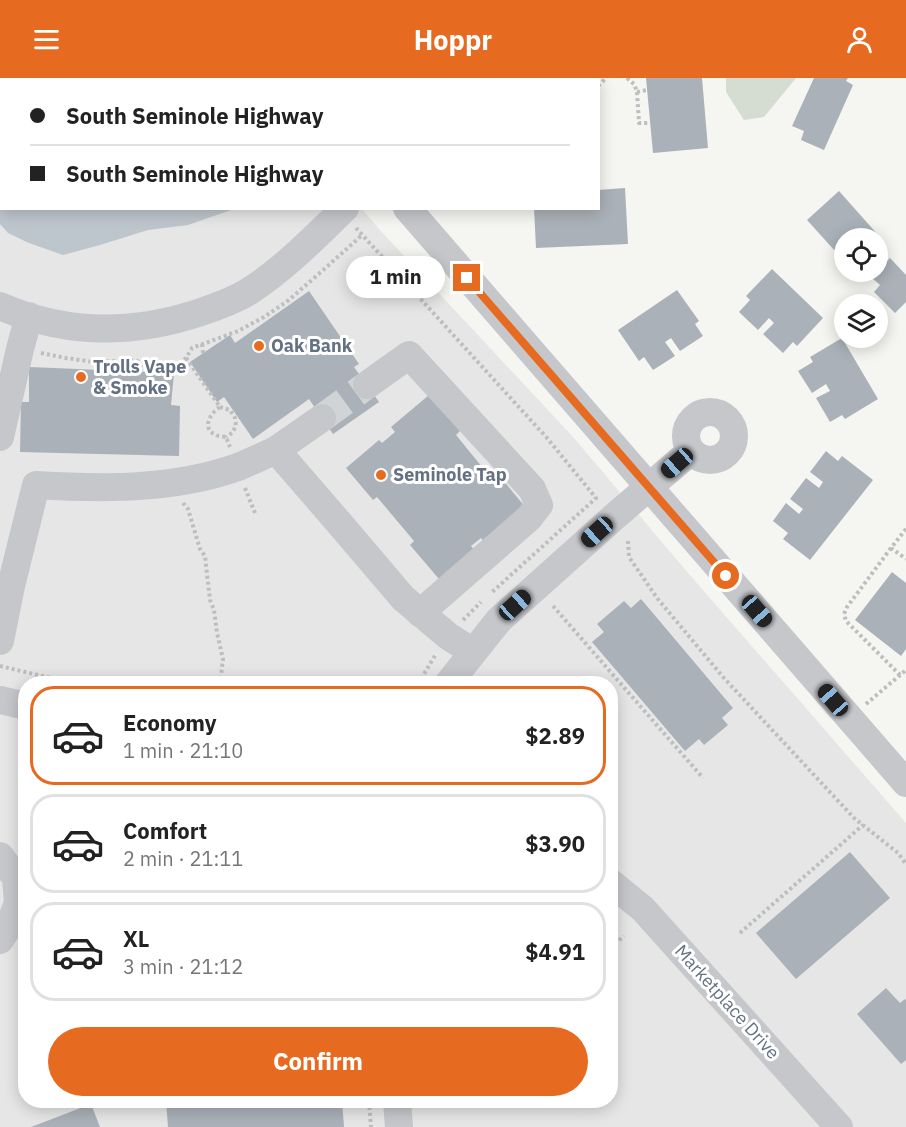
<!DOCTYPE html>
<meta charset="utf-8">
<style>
:root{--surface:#fff;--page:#f2f2f2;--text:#222;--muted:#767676;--line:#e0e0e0;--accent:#e66b21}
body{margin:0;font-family:"IBM Plex Sans",sans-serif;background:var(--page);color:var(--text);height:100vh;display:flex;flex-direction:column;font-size:22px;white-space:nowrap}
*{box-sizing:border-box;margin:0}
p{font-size:20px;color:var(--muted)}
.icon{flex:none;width:33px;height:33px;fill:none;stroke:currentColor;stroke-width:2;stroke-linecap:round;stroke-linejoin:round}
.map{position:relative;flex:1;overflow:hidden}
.panel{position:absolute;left:18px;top:598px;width:600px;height:432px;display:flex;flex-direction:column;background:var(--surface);border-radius:24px;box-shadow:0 3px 15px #0003}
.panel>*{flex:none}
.banner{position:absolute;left:0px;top:0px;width:600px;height:132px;box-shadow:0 3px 15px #0003;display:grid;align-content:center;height:132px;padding:0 30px;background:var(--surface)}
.tools{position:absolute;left:834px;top:150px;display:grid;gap:12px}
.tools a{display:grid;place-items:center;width:54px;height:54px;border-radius:50%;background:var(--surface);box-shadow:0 3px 15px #0003;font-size:30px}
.end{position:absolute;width:27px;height:27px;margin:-14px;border:8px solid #e66b21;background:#fff;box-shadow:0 0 0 3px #fff}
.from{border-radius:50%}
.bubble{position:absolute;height:42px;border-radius:21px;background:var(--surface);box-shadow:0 3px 15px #0003;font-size:20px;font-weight:800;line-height:42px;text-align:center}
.car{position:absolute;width:18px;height:36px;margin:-18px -9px;border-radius:8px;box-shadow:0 0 4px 2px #0007;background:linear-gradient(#222 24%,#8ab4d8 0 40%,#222 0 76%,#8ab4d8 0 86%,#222 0)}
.banner b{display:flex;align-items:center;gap:21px;height:57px;font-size:22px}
.banner b+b{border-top:2px solid var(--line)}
.banner i{width:15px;height:15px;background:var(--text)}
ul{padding:10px 0 0;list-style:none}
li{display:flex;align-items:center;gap:18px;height:99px;margin:0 12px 9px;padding:0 18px;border:3px solid var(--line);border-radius:24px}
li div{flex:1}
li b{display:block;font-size:22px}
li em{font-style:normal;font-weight:800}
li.current{border-color:var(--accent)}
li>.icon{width:54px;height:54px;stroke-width:1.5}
.cta{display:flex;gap:12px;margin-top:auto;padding:12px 30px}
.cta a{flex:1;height:69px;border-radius:36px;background:var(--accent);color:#fff;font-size:24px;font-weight:800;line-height:69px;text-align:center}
header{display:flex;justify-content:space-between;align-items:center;height:78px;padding:0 30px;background:var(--accent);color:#fff;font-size:27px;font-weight:800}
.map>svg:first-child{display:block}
</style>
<header><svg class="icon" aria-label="menu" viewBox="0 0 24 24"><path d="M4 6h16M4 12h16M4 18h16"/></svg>Hoppr<svg class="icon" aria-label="person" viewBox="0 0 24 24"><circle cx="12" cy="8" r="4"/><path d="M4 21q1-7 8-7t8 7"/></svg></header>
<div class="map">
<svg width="906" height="1049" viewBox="0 0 906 1049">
<rect width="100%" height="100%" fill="#f5f5f1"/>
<path fill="#e5e6e5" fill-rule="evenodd" d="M1 42 2 130 362 131 379 151 574 360 688 495 906 745V1049H0V44ZM26 606H610V1023H26Z"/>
<path fill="#d5dcd2" d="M726 0H796L764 39 744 42 726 14Z"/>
<path fill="#bec6cd" d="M1 122 2 130 234 131 188 147 148 152 100 167 63 177 29 165 8 155 0 146V124Z"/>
<path fill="#abb1b8" d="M646 0H702L708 70 653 75Z
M814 0H848L846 3 853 7 824 72 801 62 804 53 792 48Z
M625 110 628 166 536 170 534 130H598V112Z
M839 113 879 158 877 160H844V165L835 173 807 142Z
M890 180 906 197V224L895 235 874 214 880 207 871 199Z
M772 191 823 240 797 268 793 264 783 275 763 256 774 245 769 240 758 252 739 234 750 222 746 218Z
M677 212 699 243 695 246 703 258 680 273 671 260 665 264 675 278 653 292 644 279 639 283 618 252Z
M309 213 359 286 354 289 379 324 333 356 309 321 253 361 224 319 217 324 190 284 230 257 235 265Z
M842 260 878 321 845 341 842 337 830 344 816 320 830 313 826 306 812 315 798 293 813 284 810 279Z
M29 289 174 295 171 327 180 328 179 378 20 374 21 324H29Z
M429 317 460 353 456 357 487 395 493 390 526 430 485 465 481 460 471 468 474 472 439 501 410 467 414 463 377 419 373 422 346 390 379 362 382 365 395 354 391 349Z
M826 373 838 383 842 378 873 402 810 482 783 461 788 455 773 443 786 425 799 436 803 431 790 421 806 400 819 410 823 404 810 394Z
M892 494 906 505V571L901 578 855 542Z
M641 521 733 630 722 640 728 647 704 667 699 661 685 673 592 564 604 554 597 546 624 523 631 530Z
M850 774 890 820 796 901 756 855Z
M886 910 900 925 905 921 906 922V982L901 986 857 936Z
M166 1023H342L344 1049H168Z
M91 1026 100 1049H31Z"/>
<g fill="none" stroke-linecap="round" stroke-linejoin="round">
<path stroke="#d1d4d6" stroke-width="28" stroke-dasharray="28 14" stroke-linecap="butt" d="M322 340 367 307"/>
<g stroke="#b5b8bd" stroke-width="34">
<path id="major" d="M0 1 1 0"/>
</g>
<path stroke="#bcbec0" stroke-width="4" stroke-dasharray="3 3" stroke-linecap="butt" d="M230 0 231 2
M627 0 634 6 637 14 639 45H650
M41 2 42 0
M598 8 606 0
M637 14 647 12
M0 54 2 52
M356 150 547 360 596 420 491 515
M202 266 203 275
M41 275 66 280 94 284 136 282 147 290 168 292 179 287 186 280 192 270 238 253 264 239 289 222 330 186 362 157
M186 280 220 329C210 335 201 351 216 357 217 358 225 359 226 359L230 369
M220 329 230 332 235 340 236 348 232 355 226 359
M245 410 255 435
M183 425 188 431 200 471 205 478 210 522 214 532 217 555 223 581 220 606
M906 451 891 470 906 481
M628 463 629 479 657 520 723 599 854 740 898 775 906 786
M891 470 847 529 844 536 846 543 900 597
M553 528 703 700
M463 542 481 524
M0 588 76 606
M418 606 436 576
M866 626 906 592
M740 855 863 747
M610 870 624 858
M369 1023 371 1049"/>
<path stroke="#c5c7cb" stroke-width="28" d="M293 0 294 2
M468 2 469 0
M407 130 906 705
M0 228C66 257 133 257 201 234 219 228 236 222 251 212 286 189 315 159 345 130
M367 307 409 277 532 411 539 427 529 440 420 535
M686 358a24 24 0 1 1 48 0a24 24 0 1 1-48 0Z
M0 359 20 271 29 238
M276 372 322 340
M0 563 11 508 36 407C103 411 173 412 238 389 250 384 263 378 276 372L340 446 403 520 448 558 473 574
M448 606 499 542 614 439 691 373
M0 622 26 628
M0 778 16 800 18 825 9 848 0 862
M610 804 643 831 839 1049
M397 1023 399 1049"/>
<use href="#major" stroke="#fff" stroke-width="33"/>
</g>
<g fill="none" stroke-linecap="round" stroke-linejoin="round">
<path stroke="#e66b21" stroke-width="8" d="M467 200 726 498"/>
</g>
<g fill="#e66b21" stroke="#fff" stroke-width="2">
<circle cx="259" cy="268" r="6"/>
<circle cx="81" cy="299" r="6"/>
<circle cx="381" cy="397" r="6"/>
</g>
<g text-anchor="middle" stroke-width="6" stroke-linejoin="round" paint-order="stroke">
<g font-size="18" font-weight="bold" fill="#647183" stroke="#fff" text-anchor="start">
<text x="271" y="274">Oak Bank</text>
<text x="93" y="295">Trolls Vape<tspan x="93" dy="21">&amp; Smoke</tspan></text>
<text x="393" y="403">Seminole Tap</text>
</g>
<g font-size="18" fill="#647183" stroke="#fff">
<text transform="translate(727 924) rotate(48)" y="6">Marketplace Drive</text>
</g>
</g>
</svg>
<div class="tools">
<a><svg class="icon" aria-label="locate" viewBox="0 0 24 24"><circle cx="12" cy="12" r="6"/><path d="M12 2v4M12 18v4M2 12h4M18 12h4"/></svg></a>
<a><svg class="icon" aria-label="layers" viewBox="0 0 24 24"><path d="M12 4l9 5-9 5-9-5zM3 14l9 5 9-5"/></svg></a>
</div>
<i class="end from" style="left:726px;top:498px"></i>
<i class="end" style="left:467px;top:200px"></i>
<div class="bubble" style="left:346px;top:178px;width:99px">1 min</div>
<i class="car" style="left:677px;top:385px;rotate:229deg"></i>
<i class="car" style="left:597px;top:454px;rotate:228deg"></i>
<i class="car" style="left:515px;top:527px;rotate:48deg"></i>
<i class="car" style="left:757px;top:533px;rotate:139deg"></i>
<i class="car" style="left:833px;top:622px;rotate:319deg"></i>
<div class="banner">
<b><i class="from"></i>South Seminole Highway</b>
<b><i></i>South Seminole Highway</b>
</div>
<section class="panel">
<ul>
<li class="current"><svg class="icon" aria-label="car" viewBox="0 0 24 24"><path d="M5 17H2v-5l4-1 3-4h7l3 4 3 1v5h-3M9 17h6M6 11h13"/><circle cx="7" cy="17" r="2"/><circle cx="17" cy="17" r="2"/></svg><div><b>Economy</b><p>1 min · 21:10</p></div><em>$2.89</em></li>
<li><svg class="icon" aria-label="car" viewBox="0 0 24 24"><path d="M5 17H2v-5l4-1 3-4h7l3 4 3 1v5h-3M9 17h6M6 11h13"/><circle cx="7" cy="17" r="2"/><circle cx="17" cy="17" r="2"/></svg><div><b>Comfort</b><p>2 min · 21:11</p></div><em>$3.90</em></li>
<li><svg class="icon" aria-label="car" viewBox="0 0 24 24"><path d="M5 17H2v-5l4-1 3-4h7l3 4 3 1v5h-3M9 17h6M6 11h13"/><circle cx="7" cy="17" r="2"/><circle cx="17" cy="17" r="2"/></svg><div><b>XL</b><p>3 min · 21:12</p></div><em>$4.91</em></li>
</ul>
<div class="cta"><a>Confirm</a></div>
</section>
</div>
